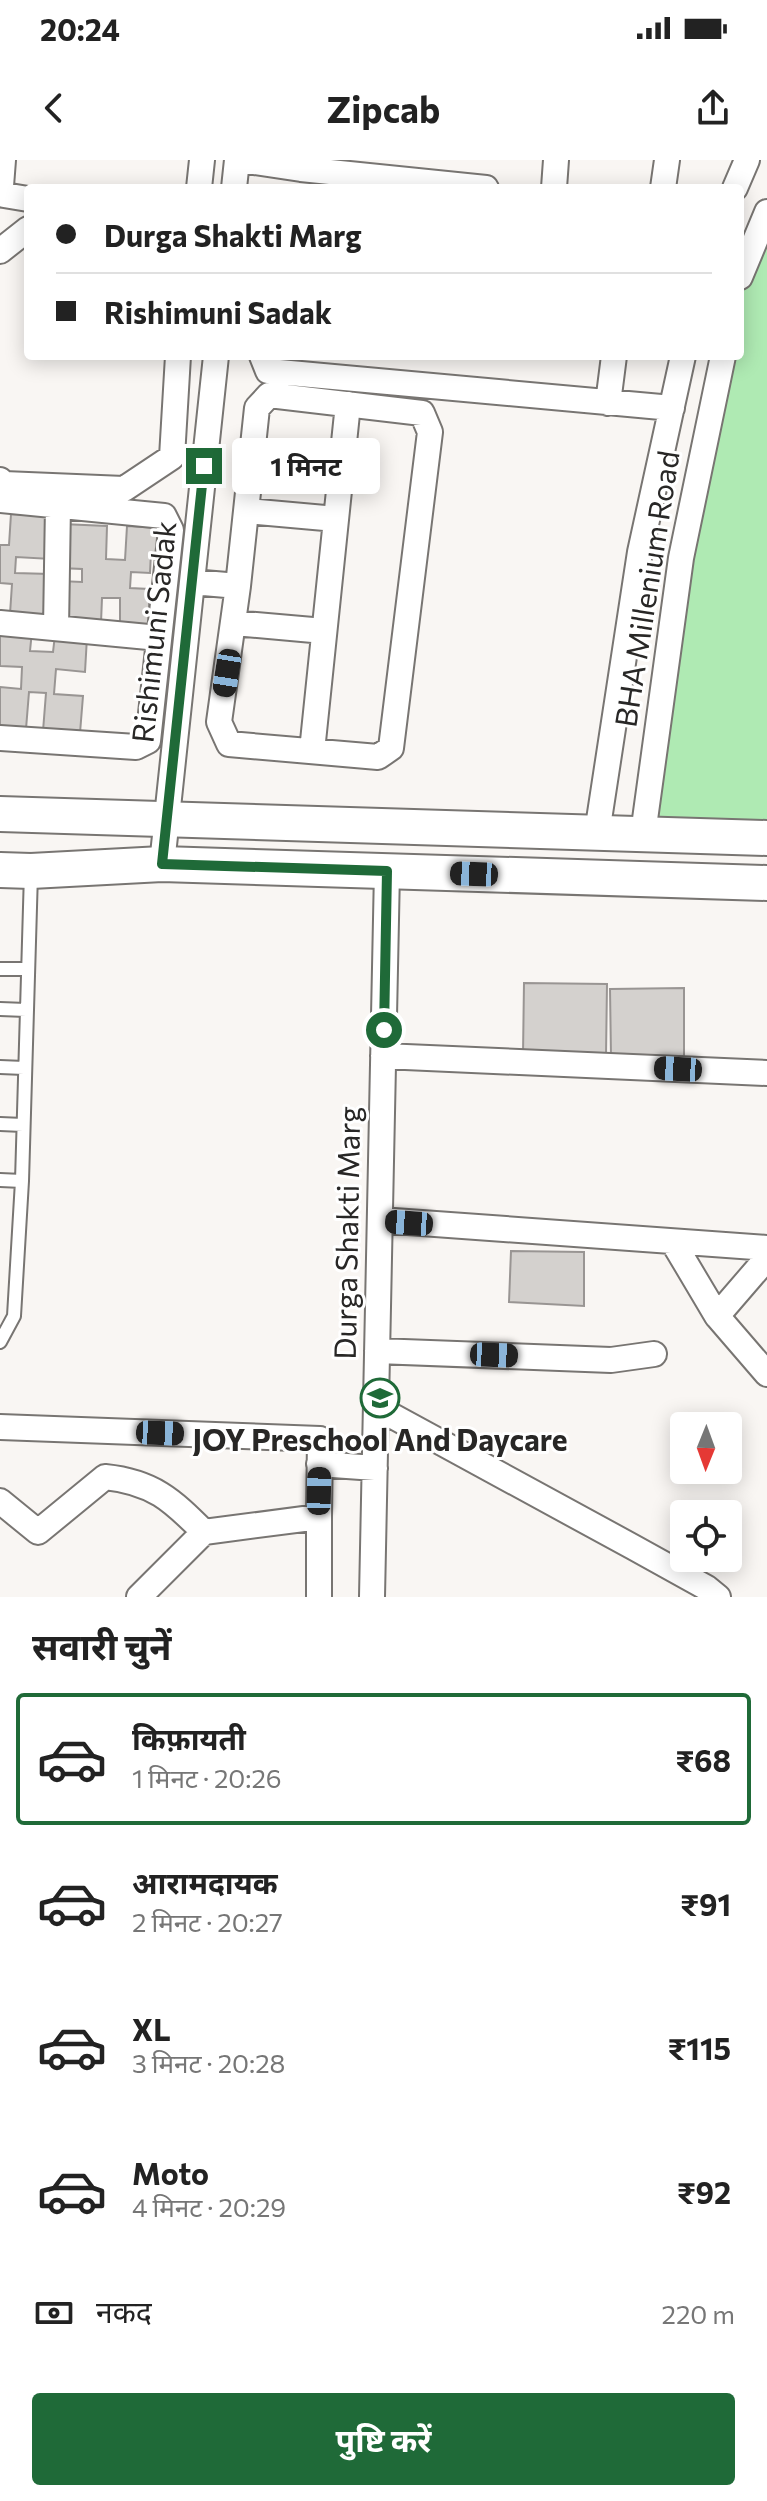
<!DOCTYPE html>
<html lang="hi">
<meta charset="utf-8">
<style>
:root{--surface:#fff;--page:#f6f6f6;--text:#222;--muted:#767676;--line:#e0e0e0;--accent:#1f6a38}
body{margin:0;font-family:Commissioner,"Noto Sans Devanagari",sans-serif;background:var(--page);color:var(--text);height:100vh;display:flex;flex-direction:column;font-size:30px;white-space:nowrap}
*{box-sizing:border-box;margin:0}
p{font-size:26px;color:var(--muted)}
.icon{flex:none;width:44px;height:44px;fill:none;stroke:currentColor;stroke-width:2;stroke-linecap:round;stroke-linejoin:round}
.map{position:relative;height:1437px;overflow:hidden}
.details{display:flex;flex-direction:column;background:var(--surface);flex:1}
.details>*{flex:none}
.hud{position:absolute;left:24px;top:24px;width:720px;height:176px;border-radius:8px;box-shadow:0 4px 20px #0003;display:grid;align-content:center;height:176px;padding:0 32px;background:var(--surface)}
.needle{width:52px;rotate:181deg}
.tools{position:absolute;left:670px;top:1252px;display:grid;gap:16px}
.tools a{display:grid;place-items:center;width:72px;height:72px;border-radius:8px;background:var(--surface);box-shadow:0 4px 20px #0003;font-size:40px}
.end{position:absolute;width:36px;height:36px;margin:-18px;border:10px solid #1f6a38;background:#fff;box-shadow:0 0 0 4px #fff}
.from{border-radius:50%}
.bubble{position:absolute;height:56px;border-radius:8px;background:var(--surface);box-shadow:0 4px 20px #0003;font-size:26px;font-weight:700;line-height:56px;text-align:center}
.car{position:absolute;width:24px;height:48px;margin:-24px -12px;border-radius:10px;box-shadow:0 0 6px 2px #0007;background:linear-gradient(#222 24%,#8ab4d8 0 40%,#222 0 76%,#8ab4d8 0 86%,#222 0)}
.hud b{display:flex;align-items:center;gap:28px;height:76px;font-size:30px}
.hud b+b{border-top:2px solid var(--line)}
.hud i{width:20px;height:20px;background:var(--text)}
ul{padding:0;list-style:none}
li{display:flex;align-items:center;gap:24px;height:132px;margin:0 16px 12px;padding:0 16px;border:4px solid transparent;border-radius:8px}
li div{flex:1}
li b{display:block;font-size:30px}
li em{font-style:normal;font-weight:700}
li.on{border-color:var(--accent)}
li>.icon{width:72px;height:72px;stroke-width:1.5}
h2{padding:0 32px;font-size:36px;line-height:96px}
.pay{display:flex;align-items:center;gap:20px;height:88px;padding:0 32px;font-size:30px}
.pay p{margin-inline-start:auto}
.action{display:flex;gap:16px;margin-top:auto;padding:16px 32px}
.action a{flex:1;height:92px;border-radius:8px;background:var(--accent);color:#fff;font-size:32px;font-weight:700;line-height:92px;text-align:center}
.status{display:flex;justify-content:space-between;align-items:center;height:56px;padding:0 40px;background:var(--surface);direction:ltr}
.status svg{height:22px;fill:currentColor}
header{display:flex;justify-content:space-between;align-items:center;height:104px;padding:0 32px;background:var(--surface);font-size:36px;font-weight:700}
.map>svg:first-child{display:block}
</style>
<div class="status"><b>20:24</b><svg viewBox="0 0 49 12"><path d="M0 12V9h3v3zM5 12V6h3v6zM10 12V3h3v9zM15 12V0h3v12zM26 1h20v11H26zM47 4h2v5h-2z"/></svg></div>
<header><svg class="icon" aria-label="back" viewBox="0 0 24 24"><path d="M15 5l-7 7 7 7"/></svg>Zipcab<svg class="icon" aria-label="share" viewBox="0 0 24 24"><path d="M12 15V3M7 8l5-5 5 5M5 13v7h14v-7"/></svg></header>
<div class="map">
<svg width="767" height="1437" viewBox="0 0 767 1437">
<rect width="100%" height="100%" fill="#f9f6f3"/>
<path fill="#afeab3" d="M767 52V672L643 674 726 196H740V136L750 92Z"/>
<path fill="#d4d1ce" stroke="#999593" stroke-width="2" d="M11 354 53 356 51 399 16 397 15 413 50 414 47 456 10 454 12 424 0 423V385H9Z
M62 364 107 366 106 399 125 400 127 366 161 368 160 393 151 392 150 413 131 412 130 428 149 429V451L155 452V465L120 463V438H102L101 463 58 461 60 421 82 422V409L60 408Z
M0 469 32 471 30 491 53 492 55 475 87 477 85 512 56 509 54 534 83 536 80 573 43 571 46 533 29 532 26 569 0 568V527L21 529 22 507 0 506Z
M524 823 607 824 606 896 523 894Z
M684 828V896L611 897 610 829Z
M511 1091 584 1092V1146L509 1142Z"/>
<g fill="none" stroke-linecap="round" stroke-linejoin="round">
<g stroke="#787572" stroke-width="16">
<path id="lane" d="M0 809H28
M0 849 26 850
M0 907 24 908
M0 964 23 965
M0 1020 22 1021
M0 1182 14 1156 22 1021 31 713"/>
</g>
<g stroke="#787572" stroke-width="28">
<path id="street" d="M3 0 1 26 4 35 28 39
M241 0 301 9
M298 0 301 9 486 28
M199 28 202 0
M234 28 237 0
M554 28 556 0
M663 28 667 0
M735 28 747 0
M0 91 28 69
M740 117 767 52
M262 196 268 211 672 248
M608 243 614 196
M0 320 4 324 124 329 172 297 178 196
M0 340 164 356 171 370 148 581 136 587 0 578
M247 351 336 359
M192 422 238 426 219 562 229 584 378 597 391 588 430 272 422 253 269 235 257 248 238 426
M0 463 159 478
M234 463 324 471
M56 468 58 345
M312 591 348 244
M597 673 640 392 683 196
M643 674 681 398 723 196
M162 704 216 196
M383 896 767 913
M380 1060 767 1088
M673 1082 717 1156
M767 1098 717 1156 767 1214
M377 1191 611 1200 654 1194
M376 1247 633 1387 707 1428 718 1437
M0 1267 320 1279 319 1357
M319 1304 375 1308
M0 1341 38 1372 105 1317C153 1322 172 1340 204 1372L139 1437
M204 1372 319 1357V1437
M372 1437 387 711"/>
</g>
<g stroke="#787572" stroke-width="38">
<path id="secondary" d="M0 654 767 678
M0 710 31 711 162 704 767 723"/>
</g>
<use href="#lane" stroke="#fff" stroke-width="12"/>
<use href="#street" stroke="#fff" stroke-width="24"/>
<use href="#secondary" stroke="#fff" stroke-width="34"/>
</g>
<g fill="none" stroke-linecap="round" stroke-linejoin="round">
<path stroke="#1f6a38" stroke-width="10" d="M204 306 162 704 387 711 384 870"/>
</g>
<defs>
<g id="school-ring" transform="scale(2)"><circle r="9.5" fill="#fff" stroke="#1f6a38" stroke-width="1.5"/><path d="M0-5L7-2L0 1L-7-2ZM-4 1L0 2.5L4 1V4Q0 6-4 4Z" fill="#1f6a38"/></g>
</defs>
<g fill-rule="evenodd">
<use href="#school-ring" x="380" y="1238"/>
</g>
<g text-anchor="middle" stroke-width="6" stroke-linejoin="round" paint-order="stroke">
<g font-size="30" fill="#282726" stroke="#fff">
<text transform="translate(648 429) rotate(-81)" y="10">BHA Millenium Road</text>
<text transform="translate(155 472) rotate(-84)" y="10">Rishimuni Sadak</text>
<text transform="translate(348 1073) rotate(-89)" y="10">Durga Shakti Marg</text>
</g>
<g font-size="30" font-weight="bold" fill="#282726" stroke="#fff">
<text x="380" y="1291">JOY Preschool And Daycare</text>
</g>
</g>
</svg>
<div class="tools">
<a><svg class="needle" viewBox="-14 -14 28 28"><path d="M0-13l5 13h-10z" fill="#e53935"/><path d="M0 13l5-13h-10z" fill="#767676"/></svg></a>
<a><svg class="icon" aria-label="locate" viewBox="0 0 24 24"><circle cx="12" cy="12" r="6"/><path d="M12 2v4M12 18v4M2 12h4M18 12h4"/></svg></a>
</div>
<i class="end from" style="left:384px;top:870px"></i>
<i class="end" style="left:204px;top:306px"></i>
<div class="bubble" style="left:232px;top:278px;width:148px">1 मिनट</div>
<i class="car" style="left:227px;top:513px;rotate:189deg"></i>
<i class="car" style="left:474px;top:714px;rotate:272deg"></i>
<i class="car" style="left:678px;top:909px;rotate:273deg"></i>
<i class="car" style="left:409px;top:1063px;rotate:274deg"></i>
<i class="car" style="left:494px;top:1195px;rotate:92deg"></i>
<i class="car" style="left:160px;top:1273px;rotate:92deg"></i>
<i class="car" style="left:319px;top:1331px;rotate:1deg"></i>
<div class="hud">
<b><i class="from"></i>Durga Shakti Marg</b>
<b><i></i>Rishimuni Sadak</b>
</div>
</div>
<section class="details">
<h2>सवारी चुनें</h2>
<ul>
<li class="on"><svg class="icon" aria-label="car" viewBox="0 0 24 24"><path d="M5 17H2v-5l4-1 3-4h7l3 4 3 1v5h-3M9 17h6M6 11h13"/><circle cx="7" cy="17" r="2"/><circle cx="17" cy="17" r="2"/></svg><div><b>किफ़ायती</b><p>1 मिनट · 20:26</p></div><em>₹68</em></li>
<li><svg class="icon" aria-label="car" viewBox="0 0 24 24"><path d="M5 17H2v-5l4-1 3-4h7l3 4 3 1v5h-3M9 17h6M6 11h13"/><circle cx="7" cy="17" r="2"/><circle cx="17" cy="17" r="2"/></svg><div><b>आरामदायक</b><p>2 मिनट · 20:27</p></div><em>₹91</em></li>
<li><svg class="icon" aria-label="car" viewBox="0 0 24 24"><path d="M5 17H2v-5l4-1 3-4h7l3 4 3 1v5h-3M9 17h6M6 11h13"/><circle cx="7" cy="17" r="2"/><circle cx="17" cy="17" r="2"/></svg><div><b>XL</b><p>3 मिनट · 20:28</p></div><em>₹115</em></li>
<li><svg class="icon" aria-label="car" viewBox="0 0 24 24"><path d="M5 17H2v-5l4-1 3-4h7l3 4 3 1v5h-3M9 17h6M6 11h13"/><circle cx="7" cy="17" r="2"/><circle cx="17" cy="17" r="2"/></svg><div><b>Moto</b><p>4 मिनट · 20:29</p></div><em>₹92</em></li>
</ul>
<div class="pay"><svg class="icon" aria-label="cash" viewBox="0 0 24 24"><path d="M3 7h18v10H3z"/><circle cx="12" cy="12" r="2"/></svg>नकद<p>220 m</p></div>
<div class="action"><a>पुष्टि करें</a></div>
</section>
